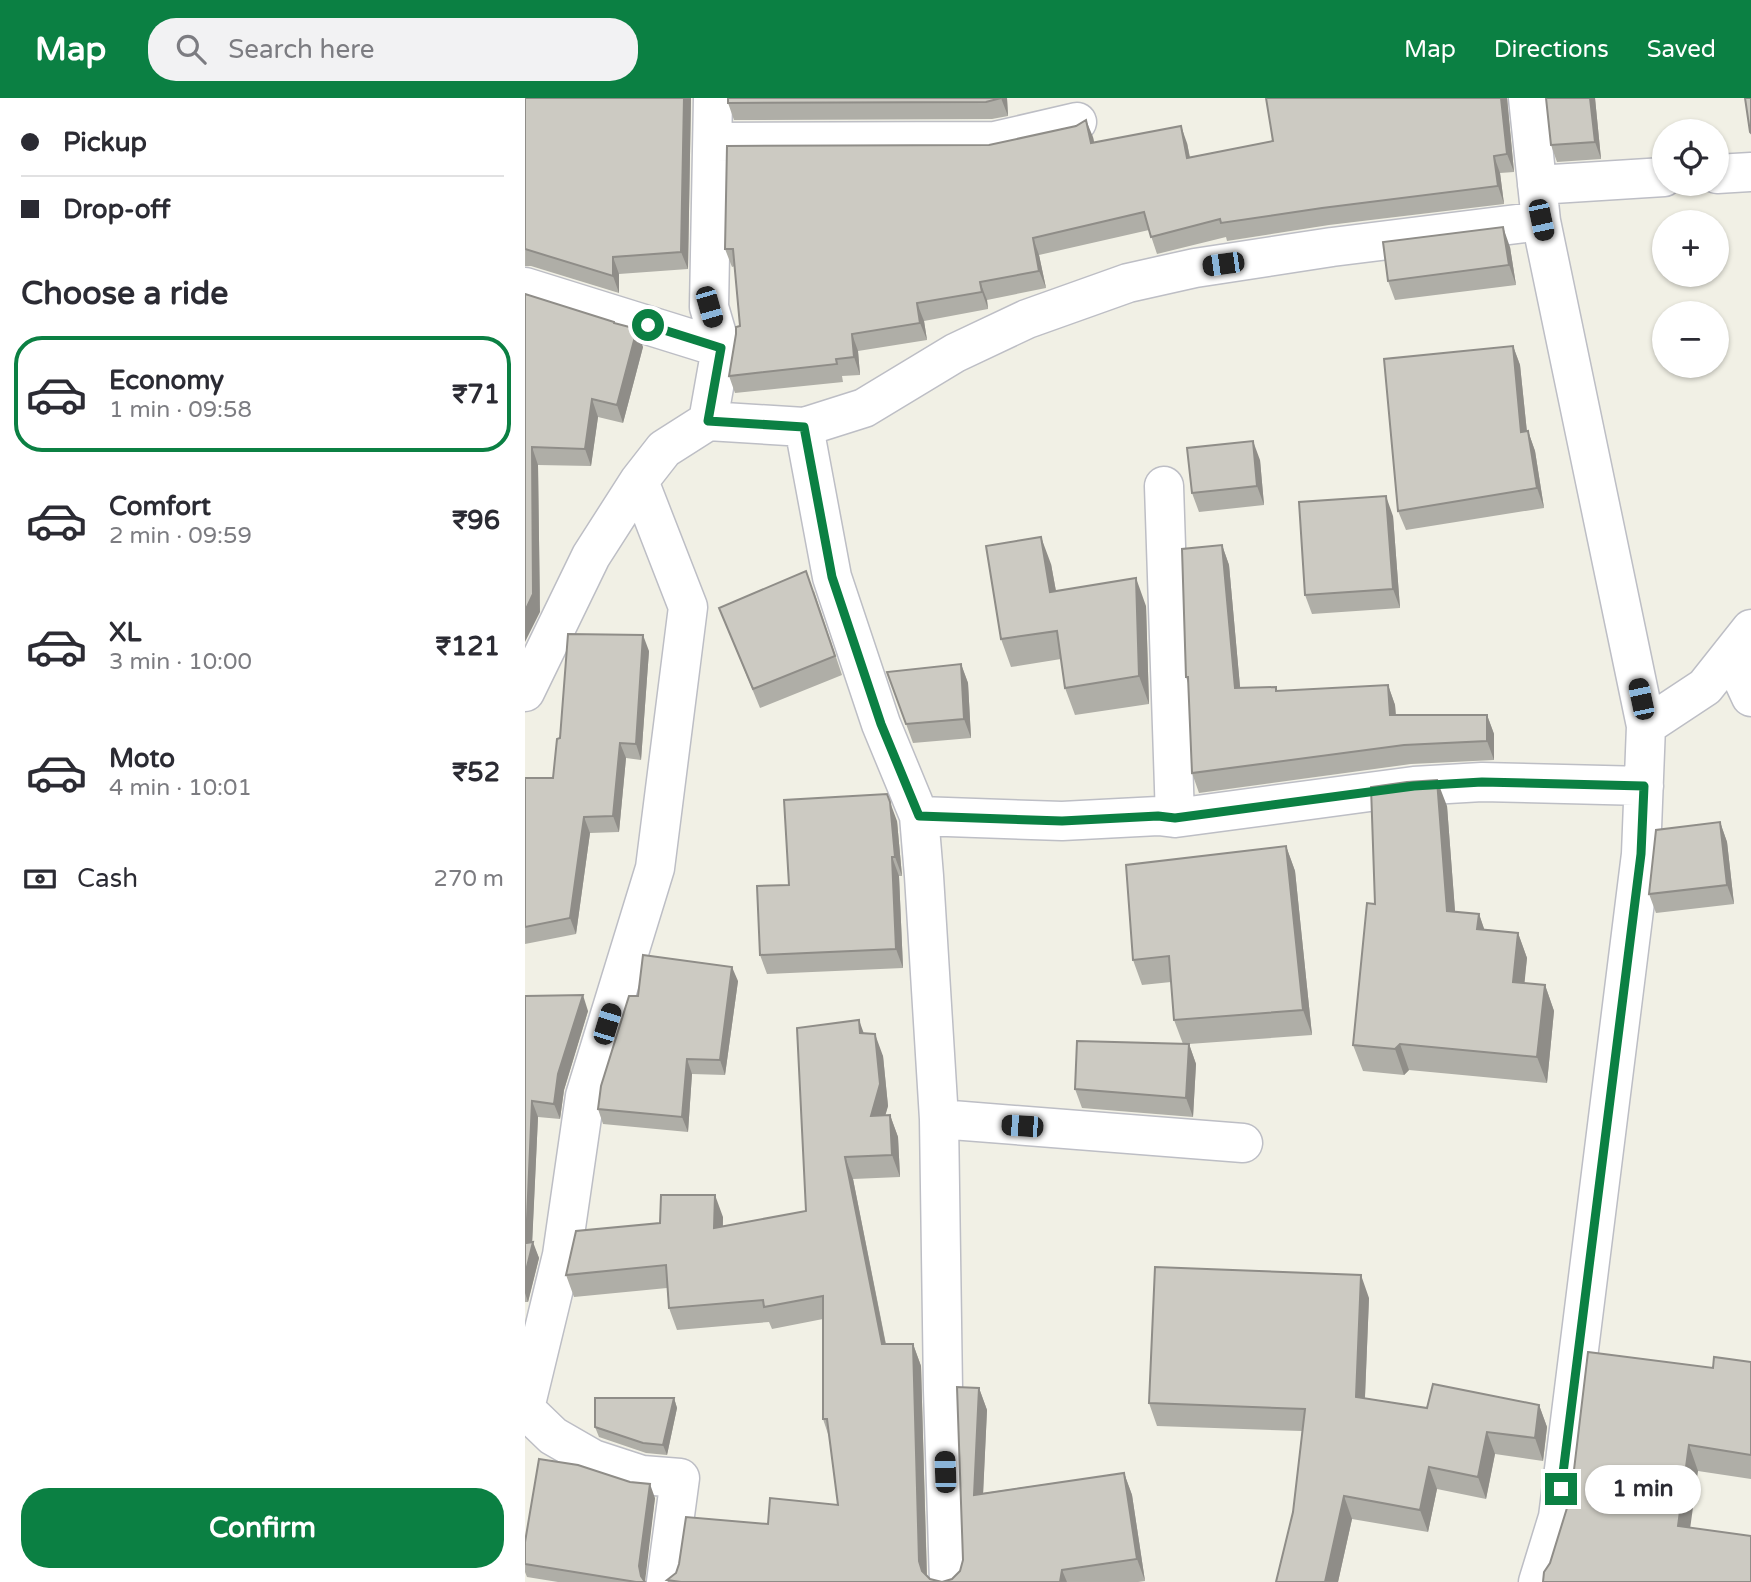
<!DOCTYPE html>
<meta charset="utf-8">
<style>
:root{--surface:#fff;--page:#f2f2f3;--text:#2b2b33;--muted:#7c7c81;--line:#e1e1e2;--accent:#0b8043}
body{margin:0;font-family:"Varela Round",sans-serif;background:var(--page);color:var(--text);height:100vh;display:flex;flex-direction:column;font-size:26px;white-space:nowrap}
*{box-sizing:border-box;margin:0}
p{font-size:23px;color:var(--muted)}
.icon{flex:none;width:38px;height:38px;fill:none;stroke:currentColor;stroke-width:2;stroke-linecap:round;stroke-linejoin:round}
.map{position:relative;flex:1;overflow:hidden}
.side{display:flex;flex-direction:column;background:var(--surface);width:525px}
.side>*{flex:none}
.banner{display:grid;align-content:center;height:154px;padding:0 21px;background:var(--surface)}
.fabs{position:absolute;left:1127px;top:21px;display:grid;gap:14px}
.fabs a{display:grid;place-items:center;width:77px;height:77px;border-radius:50%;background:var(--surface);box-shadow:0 2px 5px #0004;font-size:35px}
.end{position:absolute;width:32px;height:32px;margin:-16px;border:9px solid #0b8043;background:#fff;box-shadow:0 0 0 4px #fff}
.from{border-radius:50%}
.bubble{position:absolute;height:49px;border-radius:24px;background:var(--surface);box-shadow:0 2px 5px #0004;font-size:23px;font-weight:700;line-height:49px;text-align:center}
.car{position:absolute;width:21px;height:42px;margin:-21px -10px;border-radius:9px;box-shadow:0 0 5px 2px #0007;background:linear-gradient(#222 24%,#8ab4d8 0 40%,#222 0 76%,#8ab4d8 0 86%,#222 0)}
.banner b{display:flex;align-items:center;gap:24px;height:66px;font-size:26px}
.banner b+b{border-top:2px solid var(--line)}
.banner i{width:18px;height:18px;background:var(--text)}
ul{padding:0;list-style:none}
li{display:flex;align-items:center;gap:21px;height:116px;margin:0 14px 10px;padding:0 7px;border:4px solid transparent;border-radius:28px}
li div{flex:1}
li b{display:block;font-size:26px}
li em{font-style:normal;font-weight:700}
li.on{border-color:var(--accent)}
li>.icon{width:63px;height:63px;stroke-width:1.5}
h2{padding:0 21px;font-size:32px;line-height:84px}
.pay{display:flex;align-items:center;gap:18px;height:77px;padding:0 21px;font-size:26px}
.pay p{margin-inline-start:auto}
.primary-button{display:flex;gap:14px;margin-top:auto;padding:14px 21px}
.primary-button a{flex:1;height:80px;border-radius:28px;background:var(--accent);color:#fff;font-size:28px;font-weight:700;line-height:80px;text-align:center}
header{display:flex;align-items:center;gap:42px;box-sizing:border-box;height:98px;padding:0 35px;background:var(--accent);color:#fff}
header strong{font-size:33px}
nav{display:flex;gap:38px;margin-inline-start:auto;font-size:24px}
.search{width:490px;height:63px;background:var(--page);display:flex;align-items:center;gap:18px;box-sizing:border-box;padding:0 24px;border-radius:28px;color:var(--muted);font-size:26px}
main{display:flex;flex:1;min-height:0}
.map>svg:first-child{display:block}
</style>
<header>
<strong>Map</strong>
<div class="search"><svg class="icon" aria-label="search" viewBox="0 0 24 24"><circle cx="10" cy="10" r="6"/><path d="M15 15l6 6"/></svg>Search here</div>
<nav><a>Map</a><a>Directions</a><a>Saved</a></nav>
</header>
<main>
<section class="side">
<div class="banner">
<b><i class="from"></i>Pickup</b>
<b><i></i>Drop-off</b>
</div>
<h2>Choose a ride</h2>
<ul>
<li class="on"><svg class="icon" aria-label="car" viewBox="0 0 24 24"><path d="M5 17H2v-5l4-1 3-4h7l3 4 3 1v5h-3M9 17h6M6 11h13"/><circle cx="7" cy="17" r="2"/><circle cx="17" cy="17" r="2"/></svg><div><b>Economy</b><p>1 min · 09:58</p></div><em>₹71</em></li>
<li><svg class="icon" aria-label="car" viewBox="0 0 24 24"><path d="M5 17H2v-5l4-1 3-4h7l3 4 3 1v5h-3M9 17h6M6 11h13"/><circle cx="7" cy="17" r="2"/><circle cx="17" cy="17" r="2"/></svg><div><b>Comfort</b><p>2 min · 09:59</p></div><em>₹96</em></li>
<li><svg class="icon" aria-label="car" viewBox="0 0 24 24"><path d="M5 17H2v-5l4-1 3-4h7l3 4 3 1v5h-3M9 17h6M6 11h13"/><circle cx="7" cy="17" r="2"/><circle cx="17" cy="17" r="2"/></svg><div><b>XL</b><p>3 min · 10:00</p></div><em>₹121</em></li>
<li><svg class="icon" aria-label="car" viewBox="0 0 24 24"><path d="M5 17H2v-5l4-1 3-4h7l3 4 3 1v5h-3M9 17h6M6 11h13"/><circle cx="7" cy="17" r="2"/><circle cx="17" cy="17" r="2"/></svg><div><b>Moto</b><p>4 min · 10:01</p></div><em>₹52</em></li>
</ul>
<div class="pay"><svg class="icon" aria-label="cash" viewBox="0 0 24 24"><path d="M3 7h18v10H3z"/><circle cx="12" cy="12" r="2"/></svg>Cash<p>270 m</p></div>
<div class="primary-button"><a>Confirm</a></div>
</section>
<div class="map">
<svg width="1226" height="1484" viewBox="0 0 1226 1484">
<rect width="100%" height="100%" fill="#f1f0e5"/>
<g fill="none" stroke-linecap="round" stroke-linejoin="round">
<g stroke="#bdbec5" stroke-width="41">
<path id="street" d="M1003 0 1016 123 1121 628 1116 756 1033 1419 1013 1484
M188 44 470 43 552 24
M1192 76 1226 74
M1012 87 1139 79
M0 189 196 250
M183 323 279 329 339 310 430 255 502 221 603 185 670 170 807 149 1016 123
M279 329 307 479 356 626 394 718 399 778 414 1021 418 1292 424 1484
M639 388 650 720
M1206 556 1226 599
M0 594 66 458 114 383 139 351 183 323 196 250 184 209 188 0
M1121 628 1180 589 1226 531
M394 718 537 723 633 718 650 720 889 688 957 684 1119 688
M414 1021 718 1045
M0 1310 37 1157 60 998 130 770 163 509 114 383
M0 1311 28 1338 68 1361 117 1377 155 1380 141 1484"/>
</g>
<use href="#street" stroke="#fff" stroke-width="38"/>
</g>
<path fill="#afaea7" d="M0 0H166L163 171 94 176V195L6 168H0Z
M482 0 483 18 467 21 209 22 203 5Z
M741 0H982L989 74 975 75 979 106 804 127 702 143 701 139 632 156 624 132 514 157 521 190 462 202 463 211 399 223 402 242 333 253 335 277 317 278 318 284 210 295 204 278 215 228 210 168 207 169 200 151 464 47 568 39 569 45H662L665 59 748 43Z
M1070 0 1076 61 1032 64 1026 47Z
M985 149 991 187 870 202 863 183Z
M0 196 89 225 118 249 98 325 73 319 66 368 13 367 15 514Z
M988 248 995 267 1002 334 1003 333 1010 353 1019 410 881 432 873 413Z
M735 362 739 407 674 414 667 395Z
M868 418 875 510 787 516 780 497Z
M697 447 704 467 715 590 752 593 863 587 870 607 871 617H962L969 636V662L886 666 674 695 667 675 663 585 661 579Z
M526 466 531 493 621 508 624 606 550 617 540 590 536 561 486 569 476 541Z
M289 493 317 577 235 610 194 510Z
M124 553 116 662 101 660 94 734 65 735 51 836 0 846V680H28L35 640Z
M436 566 443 585 446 640 388 645 362 574Z
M922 708 930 814 954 816 959 831 993 835 1002 860 999 885 1020 887 1029 913 1022 985 884 972 879 977 838 973 828 947 850 806Z
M372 723 377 778H374L378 870 242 876 235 857Z
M1195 724 1202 744 1209 806 1131 815 1124 796Z
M761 748 770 773 787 937 664 946 671 966 668 1019 557 1010 550 991 658 946 649 922 646 884 617 887 608 862Z
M213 883 200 977 167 976 163 1034 78 1026 73 1011 113 898Z
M0 898 63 913 39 992 35 1021 13 1019 7 1144 14 1160 3 1204H0Z
M339 935 358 958 363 1008 360 1017H365L373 1039 375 1079 328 1081 361 1246H388L396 1268 402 1478 405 1481 417 1484 427 1481 435 1473 438 1462 454 1290 462 1312 458 1395 599 1375 607 1397 620 1483 613 1484H143L142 1482 243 1426 313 1407 304 1339 298 1321V1221L247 1231 244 1224 152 1232 144 1210 142 1190 49 1199 41 1177 135 1125 198 1119V1129L281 1113Z
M844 1200 840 1300 902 1310 1014 1307 1022 1329 1018 1363 970 1356 961 1401 912 1391 903 1434 827 1421 813 1484H751L768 1414 777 1333 632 1328 624 1305Z
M1226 1264V1381L1173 1373 1018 1484Z
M149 1300 152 1310 142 1357 121 1355 74 1339 70 1329Z
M130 1400 119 1482 120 1484H33L2 1479 0 1474V1444Z"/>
<path fill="#8f8d88" d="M159 0H166L163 171 156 154Z
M476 0H482L483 18Z
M976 0H982L989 74 982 56Z
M1065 0H1070L1076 61 1070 44Z
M561 22 568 39 573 63 566 45Z
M656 28 662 45 668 77 662 60Z
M969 58 975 75 979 106 973 88Z
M978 129 985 149 991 187 984 167Z
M508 140 514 157 521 190 514 173Z
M88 159 94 176V195L88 178Z
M455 184 462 202 463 211 457 194Z
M392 205 399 223 402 242 395 225Z
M112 231 118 249 98 325 92 307Z
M327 236 333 253 335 277 329 259Z
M988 248 995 267 1004 354 996 334Z
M67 301 73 319 66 368 60 351Z
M1003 333 1010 353 1019 410 1012 390Z
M728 343 735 362 739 407 732 388Z
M7 349 13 367 15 514 0 544V513Z
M861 398 868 418 875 510 868 491Z
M516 439 526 466 536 521 525 494Z
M697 447 704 467 717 610 710 590Z
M611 480 621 508 624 606 614 578Z
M118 537 124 553 116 662 111 646Z
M436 566 443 585 446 640 439 621Z
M863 587 870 607 872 637 865 617Z
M962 617 969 636V662L962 643Z
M95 645 101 660 94 734 88 718Z
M912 682 922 708 932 839 922 813Z
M365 704 372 723 377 778 370 759Z
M59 719 65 735 51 836 45 820Z
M1195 724 1202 744 1209 806 1202 787Z
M761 748 770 773 787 937 778 912Z
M367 759 374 778 378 870 371 851Z
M954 816 963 842 952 831Z
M993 835 1002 860 997 910 988 884Z
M207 869 213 883 200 977 195 962Z
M1020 887 1029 913 1022 985 1012 959Z
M58 897 63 913 39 992 35 1021 29 1006 33 976Z
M334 922 342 944 335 935Z
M350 936 358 958 363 1008 354 1040 346 1018Z
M664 946 671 966 668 1019 661 1000Z
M875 946 884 972 879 977 870 951Z
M162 961 167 976 163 1034 157 1019Z
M7 1003 13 1019 7 1148 8 1144 14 1160 3 1204 0 1195V1177Z
M365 1017 373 1039 375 1079 367 1057Z
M320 1059 328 1081 365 1268 357 1246Z
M190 1097 198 1119 197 1152 189 1130Z
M836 1177 844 1200 839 1321 831 1299Z
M388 1246 396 1268 402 1484H401L394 1463Z
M454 1290 462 1312 457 1419 449 1397Z
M149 1300 152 1310 142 1357 138 1347Z
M1014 1307 1022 1329 1018 1363 1010 1340Z
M962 1334 970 1356 961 1401 953 1379Z
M1164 1347 1173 1373 1162 1453 1153 1428Z
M904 1369 912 1391 903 1434 895 1412Z
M599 1375 607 1397 620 1483 612 1461Z
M125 1386 130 1400 120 1484 116 1478 114 1468Z
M819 1398 827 1421 813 1484H800Z
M537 1472 542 1484H535Z"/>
<path fill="#cccac2" stroke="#8f8d88" stroke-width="2" d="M0 0H159L156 154 88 159V178L0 151Z
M203 0H476L461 4 203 5Z
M741 0H976L982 56 969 58 973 88 797 110 696 125 695 121 626 139 619 114 508 140 514 173 455 184 457 194 392 205 395 225 327 236 329 259 311 261 312 266 204 278 211 236V229L215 228 208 151H200L202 48 464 47 551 28 561 22 566 45 656 28 662 60 748 43Z
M1021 0H1065L1070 44 1026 47Z
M1220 0H1226V35L1225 34Z
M978 129 984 167 863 183 858 144Z
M0 196 89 224V225L112 231 92 307 67 301 60 351 7 349 8 496 0 513Z
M988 248 996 334 1003 333 1012 390 873 413 859 261Z
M728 343 732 388 667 395 662 350Z
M861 398 868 491 780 497 774 404Z
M516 439 525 494 611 480 614 578 540 590 532 533 476 541 461 448Z
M697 447 710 590 751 589V593L863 587 865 617H962V643L879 647 667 675 663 579H661L657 451Z
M281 473 310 558 228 591 194 510Z
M43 536 118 537 111 646 95 645 88 718 59 719 45 820 0 829V680H28L32 641 35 640Z
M436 566 439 621 381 626 362 574Z
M912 682 922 813 954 816 952 831 993 835 988 884 1020 887 1012 959 875 946 870 951 828 947 842 805 850 806 846 689 882 684Z
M362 696 365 704 370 759H367L371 851 235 857 232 788 264 787 259 702Z
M1195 724 1202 787 1124 796 1131 732Z
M761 748 778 912 649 922 644 858 608 862 601 767Z
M118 857 207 869 195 962 162 961 157 1019 73 1011 76 988 104 898H113Z
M58 897 33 976 29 1006 7 1003 1 1145 8 1144 0 1177V898Z
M334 922 335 935 350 936 355 986 346 1018 365 1017 367 1057 320 1059 357 1246H388L394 1463 397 1473 405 1481 417 1484 427 1481 435 1473 438 1462 432 1289 454 1290 449 1397 599 1375 612 1461 537 1472 535 1484H156L142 1482 151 1475 154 1466 161 1419 243 1426 245 1400 313 1407 302 1321H298V1198L239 1209 238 1202 144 1210 141 1167 41 1177 51 1133 135 1125 136 1097H190L189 1130 281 1113 272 930Z
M552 943 664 946 661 1000 550 991Z
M630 1169 836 1177 831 1299 902 1310 908 1286 1014 1307 1010 1340 962 1334 953 1379 904 1369 895 1412 819 1398 800 1484H751L768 1414 780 1311 624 1305Z
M1063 1254 1188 1270 1189 1259 1226 1264V1357L1164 1347 1153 1428 1226 1438V1484H1018L1019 1474 1025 1465 1046 1397Z
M70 1300H149L138 1347 118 1345 70 1329Z
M14 1361 53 1367 105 1384 125 1386 114 1468 116 1478 120 1484H111L0 1466V1444Z"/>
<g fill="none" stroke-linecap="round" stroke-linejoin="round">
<path stroke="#0b8043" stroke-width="9" d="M123 227 196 250 183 323 279 329 307 479 356 626 394 718 537 723 633 718 650 720 889 688 957 684 1119 688 1116 756 1036 1391"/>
</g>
</svg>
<div class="fabs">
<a><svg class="icon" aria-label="locate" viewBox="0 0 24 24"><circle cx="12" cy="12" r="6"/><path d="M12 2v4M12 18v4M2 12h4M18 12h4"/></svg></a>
<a>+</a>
<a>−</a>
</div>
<i class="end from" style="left:123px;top:227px"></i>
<i class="end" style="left:1036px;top:1391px"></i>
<div class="bubble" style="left:1060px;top:1367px;width:116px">1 min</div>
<i class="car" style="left:1016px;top:122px;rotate:168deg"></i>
<i class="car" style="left:698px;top:166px;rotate:262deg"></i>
<i class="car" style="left:184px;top:209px;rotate:164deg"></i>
<i class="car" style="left:1116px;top:601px;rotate:348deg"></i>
<i class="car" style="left:82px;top:926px;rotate:17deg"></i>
<i class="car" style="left:497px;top:1028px;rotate:274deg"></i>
<i class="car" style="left:420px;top:1374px;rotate:358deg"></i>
</div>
</main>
